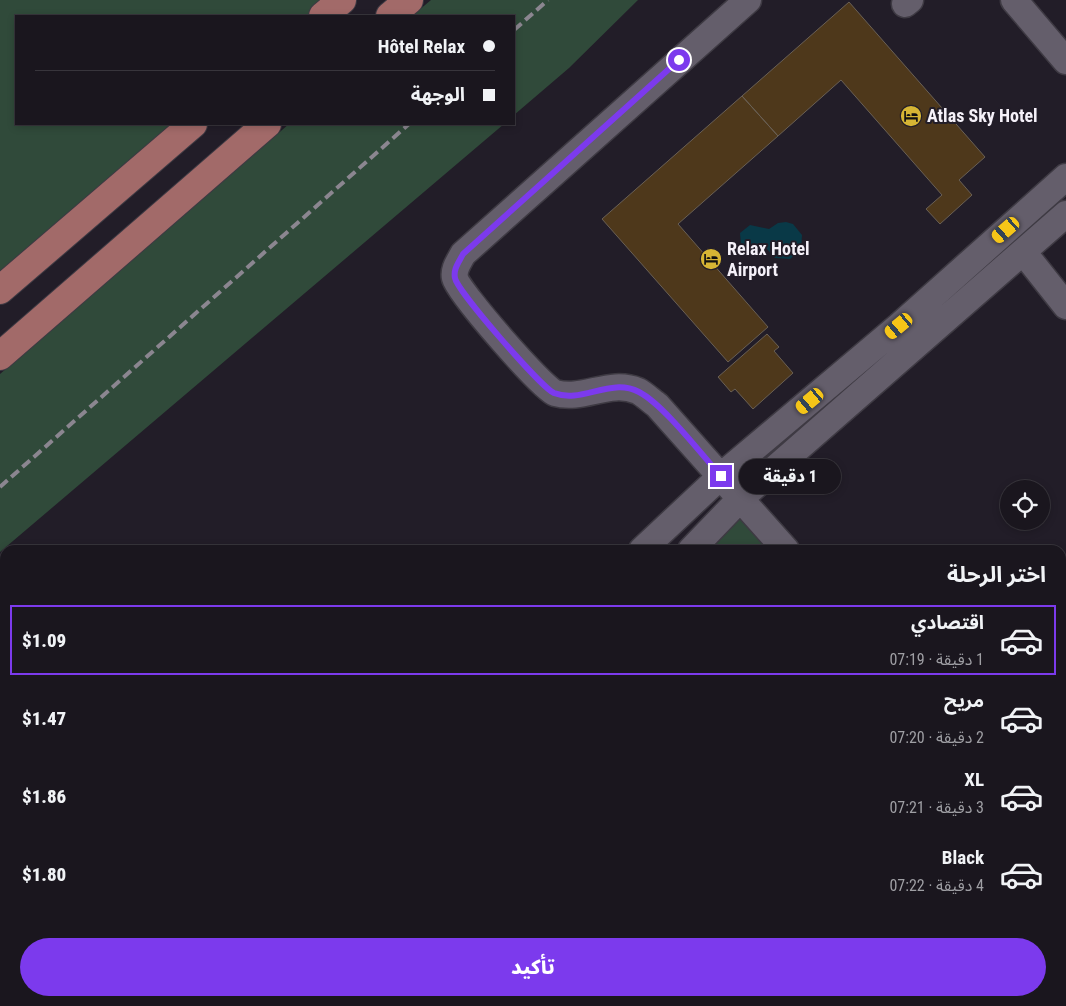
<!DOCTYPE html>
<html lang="ar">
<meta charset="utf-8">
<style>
:root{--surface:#1a161e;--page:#231f27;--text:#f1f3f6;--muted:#9f9fa4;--line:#38353c;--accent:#7c3aed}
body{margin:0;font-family:"Roboto Condensed","Noto Sans Arabic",sans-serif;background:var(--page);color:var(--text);direction:rtl;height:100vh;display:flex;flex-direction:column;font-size:19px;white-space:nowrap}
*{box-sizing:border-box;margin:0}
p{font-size:16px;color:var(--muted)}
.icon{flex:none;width:28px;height:28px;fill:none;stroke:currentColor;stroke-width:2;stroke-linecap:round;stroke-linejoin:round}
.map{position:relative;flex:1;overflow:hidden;direction:ltr}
.sheet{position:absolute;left:0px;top:545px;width:1066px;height:461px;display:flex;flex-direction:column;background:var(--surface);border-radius:15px 15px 0 0;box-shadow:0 2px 8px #0003,0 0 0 1px var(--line);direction:rtl}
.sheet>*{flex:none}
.guide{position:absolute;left:15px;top:15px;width:500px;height:110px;border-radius:0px;box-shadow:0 2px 8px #0003,0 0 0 1px var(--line);direction:rtl;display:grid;align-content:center;height:110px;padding:0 20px;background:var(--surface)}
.buttons{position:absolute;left:1000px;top:480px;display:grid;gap:10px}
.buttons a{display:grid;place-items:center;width:50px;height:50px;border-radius:50%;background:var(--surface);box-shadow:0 2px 8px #0003,0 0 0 1px var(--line);font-size:25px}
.end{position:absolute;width:22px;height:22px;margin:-11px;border:6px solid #7c3aed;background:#fff;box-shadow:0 0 0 2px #fff}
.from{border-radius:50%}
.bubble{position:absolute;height:35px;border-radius:18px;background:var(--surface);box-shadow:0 2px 8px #0003,0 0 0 1px var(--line);font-size:16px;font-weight:800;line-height:35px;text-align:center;direction:rtl}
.car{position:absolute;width:15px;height:30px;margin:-15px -8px;border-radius:6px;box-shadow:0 0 4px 1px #0007;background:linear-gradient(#f5c518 24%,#345 0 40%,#f5c518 0 76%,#345 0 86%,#f5c518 0)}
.guide b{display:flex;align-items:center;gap:18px;height:48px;font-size:19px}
.guide b+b{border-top:1px solid var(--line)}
.guide i{width:12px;height:12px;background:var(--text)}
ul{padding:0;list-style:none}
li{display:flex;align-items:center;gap:15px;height:70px;margin:0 10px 8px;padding:0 10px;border:2px solid transparent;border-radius:0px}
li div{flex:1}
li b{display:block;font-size:19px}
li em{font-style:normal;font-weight:800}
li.current{border-color:var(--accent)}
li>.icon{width:45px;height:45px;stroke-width:1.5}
h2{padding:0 20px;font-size:22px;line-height:60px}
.cta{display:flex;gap:10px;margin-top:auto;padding:10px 20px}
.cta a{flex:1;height:58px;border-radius:30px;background:var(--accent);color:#fff;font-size:20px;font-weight:800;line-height:58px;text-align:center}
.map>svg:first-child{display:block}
</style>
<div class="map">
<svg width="1066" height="1006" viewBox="0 0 1066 1006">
<rect width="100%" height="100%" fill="#221d28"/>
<path fill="#304a3a" d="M0 0H325L307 16H16V124H183L0 283Z
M431 0H638L569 68 514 115V16H412Z
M289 124H504L0 552V374Z
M741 498 788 550H691Z
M1061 859 1066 864V975L1061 970Z"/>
<path fill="#093947" d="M786 222 793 224 802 235 801 250 790 259 775 258 767 249 751 252 741 245 740 233 750 225 769 229 778 223Z"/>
<path fill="#4e381b" stroke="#6a6055" d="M849 2 985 157 959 180 972 195 940 224 926 209 942 195 841 80 778 136 742 96Z
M742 96 778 136 678 224 768 327 728 362 602 219Z
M767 334 779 347 774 351 793 373 753 409 735 389 731 392 718 377Z
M223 1001H502L506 1006H218Z
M579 1001H745L739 1006H583Z"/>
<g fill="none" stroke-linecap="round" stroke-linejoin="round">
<g stroke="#3e3a43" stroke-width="29">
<path id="minor" d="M748 0 463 254C459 262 453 269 455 278 458 292 543 389 555 393 584 401 609 379 638 391 644 394 651 401 657 405L786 550
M1014 0 1066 61
M905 4 910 0
M1024 253 1066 306
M642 550 721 476 899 326 1066 177
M691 550 741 498 1066 214
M1061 748 1066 744
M1061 859 1066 864
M1061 966 1066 972
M532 1001 536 1006
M131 1006 137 1001
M177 1006 183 1001
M772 1006 777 1001"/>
</g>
<g stroke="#3e3a43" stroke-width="30">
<path id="major" d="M323 16 342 0
M390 16 409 0
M0 290 193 124
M0 356 267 124"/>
</g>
<use href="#minor" stroke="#645e6b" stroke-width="26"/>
<use href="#major" stroke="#a26a69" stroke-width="28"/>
<path stroke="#8b8690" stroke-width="4" stroke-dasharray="10 5" stroke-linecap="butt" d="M514 30 548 0
M0 487 409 124"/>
</g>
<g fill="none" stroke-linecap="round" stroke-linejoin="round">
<path stroke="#7c3aed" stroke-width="6" d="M679 60 463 254C459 262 453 269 455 278 457 291 541 387 554 393 582 404 610 377 639 392 664 405 701 454 721 476"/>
</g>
<defs>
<g id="hotel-disc" transform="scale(1.125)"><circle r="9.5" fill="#d6b534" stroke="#221d28"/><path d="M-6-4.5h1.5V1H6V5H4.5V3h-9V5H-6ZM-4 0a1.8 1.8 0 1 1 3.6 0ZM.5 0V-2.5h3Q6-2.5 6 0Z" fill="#111"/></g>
</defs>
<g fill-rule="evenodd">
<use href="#hotel-disc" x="911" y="116"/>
<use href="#hotel-disc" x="711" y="259"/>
</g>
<g text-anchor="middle" stroke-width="4" stroke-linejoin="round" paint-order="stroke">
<g font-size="18" font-weight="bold" fill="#f5f1f9" stroke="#221d28" text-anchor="start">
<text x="927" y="122">Atlas Sky Hotel</text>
<text x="727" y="255">Relax Hotel<tspan x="727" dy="21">Airport</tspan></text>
</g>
</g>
</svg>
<div class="buttons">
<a><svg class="icon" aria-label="locate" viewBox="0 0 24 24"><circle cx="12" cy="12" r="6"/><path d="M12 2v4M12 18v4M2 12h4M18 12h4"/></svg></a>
</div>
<i class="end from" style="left:679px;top:60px"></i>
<i class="end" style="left:721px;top:476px"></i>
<div class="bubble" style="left:739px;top:459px;width:102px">1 دقيقة</div>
<i class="car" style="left:1006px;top:230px;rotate:229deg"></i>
<i class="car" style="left:899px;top:326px;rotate:230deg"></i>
<i class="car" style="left:810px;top:401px;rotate:230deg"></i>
<div class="guide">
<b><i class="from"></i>Hôtel Relax</b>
<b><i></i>الوجهة</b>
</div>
<section class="sheet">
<h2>اختر الرحلة</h2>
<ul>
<li class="current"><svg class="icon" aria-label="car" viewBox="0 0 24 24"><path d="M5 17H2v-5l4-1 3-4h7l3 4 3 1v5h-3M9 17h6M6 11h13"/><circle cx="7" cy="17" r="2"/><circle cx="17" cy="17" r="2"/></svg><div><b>اقتصادي</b><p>1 دقيقة · 07:19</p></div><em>$1.09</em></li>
<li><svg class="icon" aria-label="car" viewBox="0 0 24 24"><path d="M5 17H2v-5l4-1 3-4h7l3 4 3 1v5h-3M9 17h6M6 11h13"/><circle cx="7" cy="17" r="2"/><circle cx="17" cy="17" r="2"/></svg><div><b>مريح</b><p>2 دقيقة · 07:20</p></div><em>$1.47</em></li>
<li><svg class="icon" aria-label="car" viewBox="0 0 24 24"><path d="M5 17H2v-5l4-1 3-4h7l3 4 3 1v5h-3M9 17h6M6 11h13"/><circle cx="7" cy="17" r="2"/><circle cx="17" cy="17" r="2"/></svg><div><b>XL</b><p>3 دقيقة · 07:21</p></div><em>$1.86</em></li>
<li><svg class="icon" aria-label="car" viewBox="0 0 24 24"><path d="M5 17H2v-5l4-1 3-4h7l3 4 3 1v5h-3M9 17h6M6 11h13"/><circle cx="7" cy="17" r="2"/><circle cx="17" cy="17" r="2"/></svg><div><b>Black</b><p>4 دقيقة · 07:22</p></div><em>$1.80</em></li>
</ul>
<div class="cta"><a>تأكيد</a></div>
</section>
</div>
